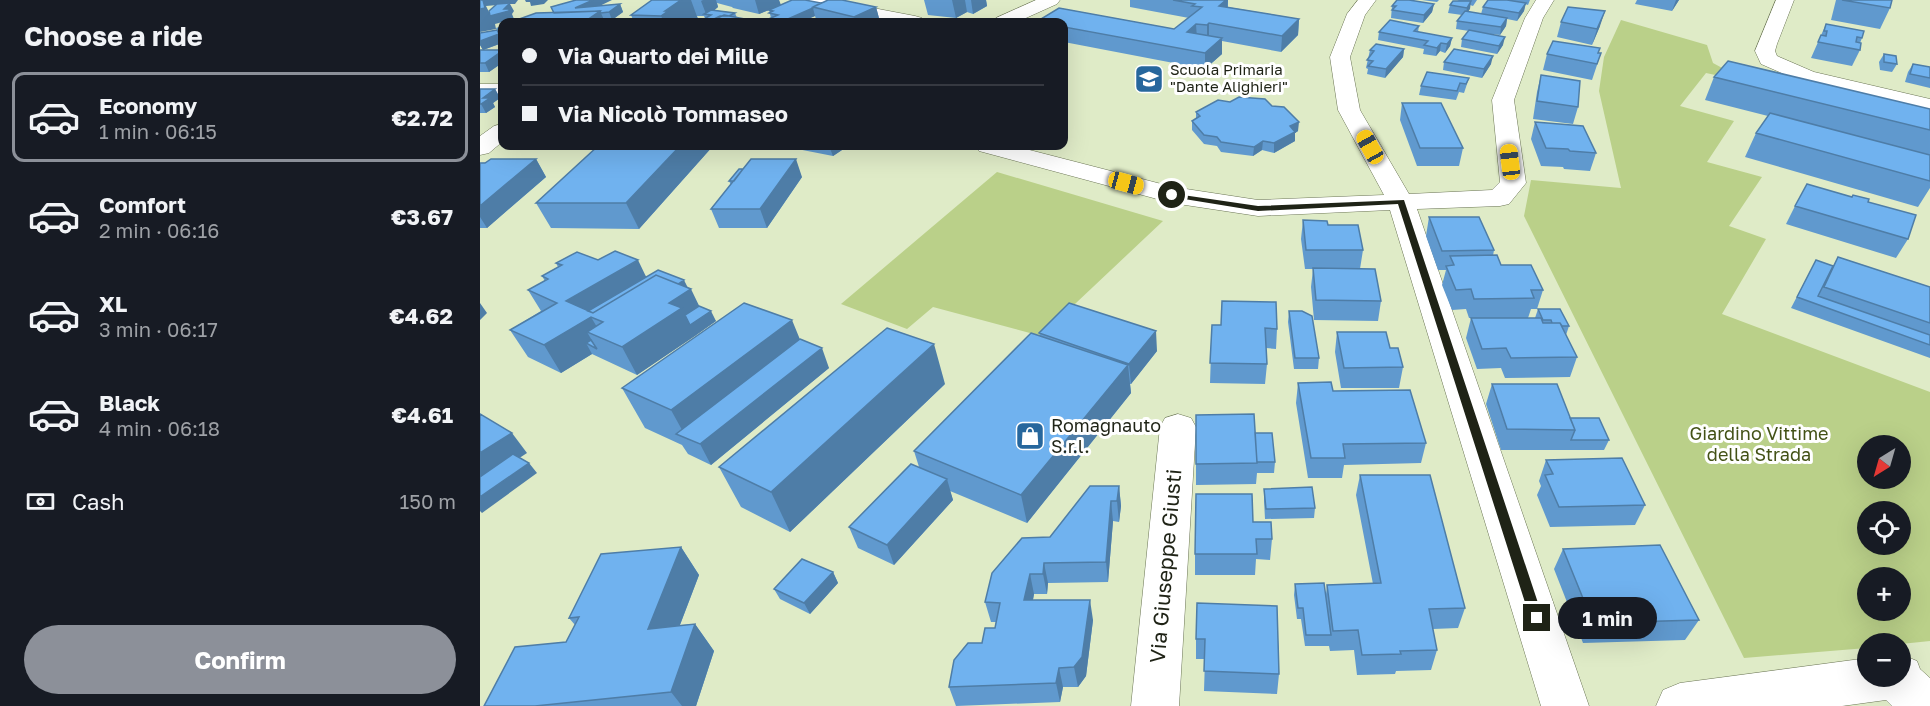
<!DOCTYPE html>
<meta charset="utf-8">
<style>
:root{--surface:#171b24;--page:#242831;--text:#f1f3f6;--muted:#9ea1a6;--line:#363941;--accent:#8c9099}
body{margin:0;font-family:"Golos Text",sans-serif;background:var(--page);color:var(--text);height:100vh;display:flex;flex-direction:column;font-size:22px;white-space:nowrap}
*{box-sizing:border-box;margin:0}
p{font-size:20px;color:var(--muted)}
.icon{flex:none;width:33px;height:33px;fill:none;stroke:currentColor;stroke-width:2;stroke-linecap:round;stroke-linejoin:round}
.map{position:relative;flex:1;overflow:hidden}
.details{display:flex;flex-direction:column;background:var(--surface);width:480px}
.details>*{flex:none}
.guide{position:absolute;left:18px;top:18px;width:570px;height:132px;border-radius:12px;box-shadow:0 6px 24px #0002;display:grid;align-content:center;height:132px;padding:0 24px;background:var(--surface)}
.needle{width:39px;rotate:217deg}
.controls{position:absolute;left:1377px;top:435px;display:grid;gap:12px}
.controls a{display:grid;place-items:center;width:54px;height:54px;border-radius:50%;background:var(--surface);box-shadow:0 6px 24px #0002;font-size:30px}
.end{position:absolute;width:27px;height:27px;margin:-14px;border:8px solid #1f2316;background:#fff;box-shadow:0 0 0 3px #fff}
.from{border-radius:50%}
.bubble{position:absolute;height:42px;border-radius:21px;background:var(--surface);box-shadow:0 6px 24px #0002;font-size:20px;font-weight:700;line-height:42px;text-align:center}
.car{position:absolute;width:18px;height:36px;margin:-18px -9px;border-radius:8px;box-shadow:0 0 4px 2px #0007;background:linear-gradient(#f5c518 24%,#345 0 40%,#f5c518 0 76%,#345 0 86%,#f5c518 0)}
.guide b{display:flex;align-items:center;gap:21px;height:57px;font-size:22px}
.guide b+b{border-top:2px solid var(--line)}
.guide i{width:15px;height:15px;background:var(--text)}
ul{padding:0;list-style:none}
li{display:flex;align-items:center;gap:18px;height:90px;margin:0 12px 9px;padding:0 12px;border:3px solid transparent;border-radius:12px}
li div{flex:1}
li b{display:block;font-size:22px}
li em{font-style:normal;font-weight:700}
li.selected{border-color:var(--accent)}
li>.icon{width:54px;height:54px;stroke-width:1.5}
h2{padding:0 24px;font-size:27px;line-height:72px}
.pay{display:flex;align-items:center;gap:15px;height:66px;padding:0 24px;font-size:22px}
.pay p{margin-inline-start:auto}
.button{display:flex;gap:12px;margin-top:auto;padding:12px 24px}
.button a{flex:1;height:69px;border-radius:36px;background:var(--accent);color:#fff;font-size:24px;font-weight:700;line-height:69px;text-align:center}
main{display:flex;flex:1;min-height:0}
.map>svg:first-child{display:block}
</style>
<main>
<section class="details">
<h2>Choose a ride</h2>
<ul>
<li class="selected"><svg class="icon" aria-label="car" viewBox="0 0 24 24"><path d="M5 17H2v-5l4-1 3-4h7l3 4 3 1v5h-3M9 17h6M6 11h13"/><circle cx="7" cy="17" r="2"/><circle cx="17" cy="17" r="2"/></svg><div><b>Economy</b><p>1 min · 06:15</p></div><em>€2.72</em></li>
<li><svg class="icon" aria-label="car" viewBox="0 0 24 24"><path d="M5 17H2v-5l4-1 3-4h7l3 4 3 1v5h-3M9 17h6M6 11h13"/><circle cx="7" cy="17" r="2"/><circle cx="17" cy="17" r="2"/></svg><div><b>Comfort</b><p>2 min · 06:16</p></div><em>€3.67</em></li>
<li><svg class="icon" aria-label="car" viewBox="0 0 24 24"><path d="M5 17H2v-5l4-1 3-4h7l3 4 3 1v5h-3M9 17h6M6 11h13"/><circle cx="7" cy="17" r="2"/><circle cx="17" cy="17" r="2"/></svg><div><b>XL</b><p>3 min · 06:17</p></div><em>€4.62</em></li>
<li><svg class="icon" aria-label="car" viewBox="0 0 24 24"><path d="M5 17H2v-5l4-1 3-4h7l3 4 3 1v5h-3M9 17h6M6 11h13"/><circle cx="7" cy="17" r="2"/><circle cx="17" cy="17" r="2"/></svg><div><b>Black</b><p>4 min · 06:18</p></div><em>€4.61</em></li>
</ul>
<div class="pay"><svg class="icon" aria-label="cash" viewBox="0 0 24 24"><path d="M3 7h18v10H3z"/><circle cx="12" cy="12" r="2"/></svg>Cash<p>150 m</p></div>
<div class="button"><a>Confirm</a></div>
</section>
<div class="map">
<svg width="1450" height="706" viewBox="0 0 1450 706">
<rect width="100%" height="100%" fill="#dfebc7"/>
<path fill="#bad089" fill-rule="evenodd" d="M1141 20 1227 45 1233 63 1268 82 1226 73 1200 106 1254 121 1227 162 1282 177 1249 226 1286 239 1242 314 1450 392V641L1421 644H1388L1387 648 1264 658 1044 216 1051 180 1141 188 1119 91 1124 57ZM1388 446H1420V478H1388ZM1388 512H1420V544H1388ZM1388 578H1420V610H1388Z
M517 172 683 221 561 336 453 307 427 329 361 304Z"/>
<g fill="none" stroke-linecap="round" stroke-linejoin="round">
<g stroke="#6b7555" stroke-width="1">
<path id="minor" d="M315 0H351L435 16 442 18 444 22H409L324 5 318 4Z
M556 0H580L577 4 537 22H514L516 18Z
M878 0H896L885 15 870 57 880 110 929 194 1012 190 1020 182 1012 100 1045 18 1056 0H1074L1063 18 1034 100 1046 183 1029 204 1020 206 937 209 1109 706H1061L910 210 778 216 692 203 499 151 496 146H534L693 187 778 200 904 195 858 110 850 57 867 14Z
M1296 0H1314L1297 44 1295 51 1297 56 1334 72 1450 99V113L1320 81 1281 64 1275 51Z
M0 84H22V96L0 98Z
M22 124V142L9 153 0 155V136L14 126Z
M698 414 711 418 716 427 699 706H651L680 427 685 418Z
M1420 654 1437 661 1440 669 1450 678V706H1412L1406 700 1362 706H1176L1183 690 1200 683 1388 658V676H1420Z"/>
</g>
<use href="#minor" fill="#fff" fill-rule="evenodd"/>
</g>
<path fill="#6099ce" d="M172 0H299L300 5 341 3 396 7 400 22H337L335 16 321 22H285L284 21 291 18 289 10 279 14 253 8 252 7 237 3 238 7 234 10 255 13 257 18 275 21V22H225L224 19 225 18 224 16H217L219 22H223H154L151 15Z
M444 0H506L507 6 493 14 487 12 476 18 448 15Z
M650 0H748V7L819 19 818 35 801 52 742 41V54L725 69 584 42V22H556L579 8 694 29 709 18 650 7Z
M942 0H959L957 2Z
M979 0H997L993 6 990 5 988 12 1001 14 1003 7 1008 0H1050L1048 5 1045 4 1044 11 1037 21 1027 19 1026 26 1020 35 1001 33 1023 45 1017 54 981 47 982 39 989 31 976 29 977 21 982 15 968 13 970 5Z
M1157 0H1199L1192 11 1155 4Z
M1356 0H1412L1410 8 1400 29 1351 20Z
M140 4 143 12 132 20 124 21 74 13 71 7 120 6Z
M954 4 952 12 943 23 911 18 912 6Z
M1081 22 1120 26 1112 45 1077 37Z
M1346 24 1382 38 1380 43V50L1372 66 1331 58Z
M22 26V43L3 50H22V63L9 72H0V50H3L0 45V33L17 30 16 28Z
M939 26 938 32 972 38 970 46 965 53 960 51 956 56 943 54 944 49 898 40 899 32Z
M924 49 923 57 905 78 887 74 888 69 886 68 890 50Z
M1118 53H1121L1112 80 1063 70 1067 54Z
M1404 54 1417 64 1412 72 1400 70 1399 62Z
M964 62 1011 64 1002 78 963 70Z
M1433 64 1450 67V88L1425 82 1428 72Z
M1061 75 1098 107 1093 124 1053 119 1057 92Z
M1234 77 1450 109V188L1438 207 1265 157 1276 133 1288 116 1225 100Z
M989 78 984 93 979 92 976 100 939 95 941 86Z
M0 89H15L20 98 13 103 15 107 6 113H0Z
M922 103 983 148 979 166H937L920 120Z
M716 112 818 131 815 133V141L794 153 782 150 773 156 741 152 737 146 724 144 712 130V121L716 119Z
M1055 122 1116 153 1110 171 1084 169 1083 167 1061 166 1051 139Z
M62 146H105L102 148H64Z
M118 146H233L159 229 71 228 56 203Z
M302 146H368L353 156Z
M56 159 66 177 7 228H0V163Z
M263 169 322 177 287 228H239L231 209 251 185 249 181Z
M1388 202 1428 239 1416 258 1306 224 1315 206Z
M949 217 1014 250 1013 256 1021 265 1063 290 1057 309H1051L1048 318H1055L1058 309 1089 326 1086 335 1097 357 1090 377 1025 378 1021 368 997 369 986 338 991 318H989L986 309 972 310 962 285 966 270H958L946 236Z
M823 220 848 225 883 250 880 269 901 301 898 321 834 320 831 287 833 269H825L821 239Z
M1358 257 1450 287V358L1311 308 1336 260 1353 266Z
M118 260 166 276 208 288 219 306 236 321 157 375 112 354 81 373 48 357 30 330 61 311 48 290 65 281 62 276 78 267 76 263Z
M809 311 839 358 838 369H814L808 322Z
M732 325 797 329 796 349 786 348 787 364 785 384 730 383Z
M857 332 910 348 923 367 919 388H861L855 352Z
M559 333 677 351 651 384H650L651 393 547 523 470 491 473 500 414 565 378 548 369 527 439 467 434 451 560 336Z
M320 339 349 368 231 465 208 454 202 445 165 428 142 388Z
M818 383 853 391 946 443 941 463 864 465 862 478H828L816 403Z
M465 384 310 532 261 507 239 467Z
M1012 384 1090 418 1129 440 1124 450H1021L1006 404Z
M716 415 775 433 795 462 794 473H777L776 484 716 485Z
M1066 460 1165 505 1155 525 1070 527 1057 495 1061 486 1059 481Z
M880 475 985 608 978 628 953 629 957 650 951 670 916 671 915 674 877 675 874 650 850 651 849 646H825L821 619H817L814 595 815 584 846 594 847 585 893 584 876 495Z
M639 486 641 506 639 522 633 521 628 582 568 583 567 594H554L553 600 613 620 606 676 598 687H583L580 702 476 706 469 687 515 628 516 622H511L505 602 570 537Z
M784 489 835 508 834 518 785 519 784 500Z
M773 522 792 539 790 560 776 559 775 575H715V554Z
M201 547 219 575 200 625 215 624 234 651 216 706H4L86 642 95 625 89 618Z
M1083 549 1219 620 1205 640 1103 643 1074 569Z
M353 572 358 583 330 614 300 599 294 589Z
M797 606 799 674 797 694 724 691 725 659H716V639Z"/>
<path fill="#4e7da7" fill-rule="evenodd" d="M0 0H38L35 4H30L34 11 32 14 34 19 15 24 16 29 0 32ZM29 4 24 9 11 16 6 6Z
M45 0H70H68L64 4 51 6 50 2H46Z
M113 0H132L103 14 95 8Z
M201 0H211L219 22H184L181 16 185 11Z
M223 0H236L238 7 229 15 226 14 221 1Z
M275 0H299L301 5 279 14Z
M472 0H485L487 12 476 18Z
M491 0H506L507 6 493 14Z
M736 0H748L747 14 739 21Z
M1196 0H1199L1192 11Z
M991 1 990 9 985 16 987 8Z
M1046 3 1044 11 1037 21 1039 13Z
M140 4 143 12 132 20 129 12Z
M954 4 952 12 943 23 944 15Z
M396 7 400 22H376L374 17Z
M333 8 335 16 321 22H301Z
M120 11 125 22H104Z
M1125 11 1120 26 1112 45 1117 29Z
M1027 18 1026 26 1020 35 1021 27Z
M819 19 818 35 801 52 802 36Z
M729 23V39L727 41V25Z
M716 24 717 39 707 32Z
M19 34 22 40V43L3 50 0 45V41Z
M1025 37 1023 45 1017 54 1019 46Z
M742 38V54L725 69V53Z
M972 38 970 46 965 53 967 44Z
M961 43 960 51 956 56 957 48Z
M924 49 923 57 905 78 906 69Z
M22 51V63L9 72 5 63Z
M1013 56 1011 64 1002 78 1004 69Z
M15 89 20 98 13 103 15 107 6 113 1 104 3 98Z
M819 122 818 131 815 133V141L794 153V143L810 126Z
M783 141 782 150 773 156 774 147Z
M200 146H233L159 229 146 203Z
M349 146H368L353 156Z
M56 159 66 177 7 228 0 217V206Z
M316 159 322 177 287 228 280 209Z
M158 260 171 287 111 317 124 339 107 332 117 349 106 343 112 354 81 373 64 345 86 301Z
M204 280 209 290 126 328Z
M211 289 224 316 210 325 215 336 157 375 142 347 189 303Z
M0 303 7 313 0 320Z
M231 311 236 321 215 336 210 325Z
M312 320 328 359 342 348 349 368 231 465 220 444 207 439 191 410Z
M676 331 677 351 651 384 649 364Z
M454 344 465 384 310 532 291 492Z
M648 365 651 393 547 523 541 495Z
M32 433 47 453 0 484V453Z
M49 463 57 473 2 513 0 511V497Z
M467 479 473 500 414 565 407 545Z
M639 486 641 506 639 522 637 501Z
M631 501 633 521 628 582 626 562Z
M201 547 219 575 188 656 168 629Z
M564 563 568 583 567 594 563 574Z
M353 572 358 583 330 614 324 603Z
M550 574 554 594 549 620 544 600Z
M610 600 613 620 606 676 598 687 594 667Z
M215 624 234 651 216 706H202L191 692Z
M579 668 583 687 580 702 576 683Z"/>
<path fill="#70b2ef" stroke="#4e7da7" stroke-width="1.5" d="M0 0H3L5 8 0 9Z
M96 0H113L95 8 140 4 129 12 121 13 120 11 74 13 71 7Z
M172 0H201L185 11H188L181 16 151 15Z
M312 0H325L341 3 333 7V8L301 22H292L284 21 298 15 289 13 293 11 289 10Z
M348 0H362L396 7 374 17 333 7Z
M693 0H746L739 6 819 19 802 36 729 23 727 25 716 24 707 32 742 38 725 53 584 27V22H556L579 8 694 29 722 7 712 6 715 4Z
M917 0H929L954 4 944 15 912 10 916 6H912Z
M1008 0H1027L1046 3 1039 13 1003 7Z
M1362 0H1412L1410 8Z
M973 1H991L987 8 970 5Z
M30 3 24 9H29V11L10 16 9 11 17 4Z
M1088 7 1125 11 1117 29 1081 22Z
M231 10 255 13 249 16H240L232 20 224 19 231 15 224 14Z
M120 11 104 22H31L56 13Z
M985 11 1027 18 1021 27 977 21Z
M244 15 275 21 272 22H229Z
M910 20 939 26 934 31 972 38 967 44 961 43 957 48 944 45 948 41 899 32Z
M1346 24 1384 31 1382 38 1377 37 1376 42 1381 43 1380 50 1338 42 1341 35 1346 36 1347 31H1344Z
M17 30 19 34 0 41V33Z
M989 30 1025 37 1019 46 982 39Z
M1073 41 1120 48 1118 53H1121L1117 64 1067 54Z
M896 44 924 49 906 69 888 66 893 61 887 60 894 51 890 50Z
M974 49 1013 56 1004 69 964 62Z
M0 50H22V51L5 63H0Z
M1404 54 1416 56 1417 64 1404 62Z
M1248 61 1450 109V130L1234 77Z
M1433 64 1450 67V78L1430 74Z
M947 72 989 78 986 84 980 83 977 91 941 86Z
M1061 75 1100 81 1098 107 1057 101Z
M0 89H15L3 98H10L1 104H0Z
M759 97 785 99 792 106 804 107 819 122 810 126 815 132 794 143 783 141 774 147 741 142 737 137 724 135 712 121 720 116 716 112 738 100 750 102Z
M922 103H961L983 148H940Z
M1290 113 1450 155V181L1276 133Z
M1055 122 1103 126 1116 153 1090 151 1088 149 1066 148Z
M118 146H200L146 203H56Z
M11 159H56L0 206V163H5Z
M271 159H316L280 209H231Z
M259 169H263L254 181H249Z
M1327 184 1372 197 1373 195 1389 199 1388 202 1436 215 1428 239 1315 206Z
M949 217H999L1014 250 962 251Z
M823 220 847 221 848 225H878L883 250H826Z
M135 251 158 260 86 301 113 313 176 275 211 289 189 303 202 308 142 347 107 332 123 322 111 317 64 345 30 330 77 303 48 290 68 279 62 276 82 265 76 263 97 252 118 260Z
M1017 255 1021 265H1051L1063 290H1051L1054 298 994 299 991 289 976 290 966 266 974 265 970 256Z
M1358 257 1450 287V323L1344 287Z
M1336 260 1353 266 1338 296 1450 335V345L1317 297Z
M833 268 895 269 901 301 836 300Z
M178 270 204 280 198 284 176 275 113 313 108 311Z
M742 301 796 302 797 329 785 328 787 364 730 363 732 325H741Z
M264 303 312 320 191 410 142 388Z
M589 303 676 331 649 364 559 333Z
M219 306 231 311 210 325 205 315Z
M1058 309H1080L1089 326H1082L1080 323H1072L1071 320H1063Z
M809 311H822L832 316 839 358H815Z
M991 318H1061L1063 323H1080L1097 357 1031 358 1026 348 1002 349Z
M407 328 454 344 291 492 239 467Z
M857 332H906L910 348H918L923 367 864 368Z
M551 333 648 365 541 495 434 451Z
M320 339 342 348 220 444 196 434Z
M111 340 117 349 106 343Z
M851 382 853 391 930 390 946 443 863 444 865 458H831L818 383Z
M1012 384H1077L1095 430 1027 429Z
M0 414 32 433 0 453Z
M774 414 777 463 716 464V415Z
M1090 418H1119L1129 440H1091L1095 430Z
M775 433H792L795 462H777Z
M33 454 49 463 0 497V477Z
M1142 458 1165 505 1079 507 1065 475 1073 474 1066 460Z
M431 464 467 479 407 545 369 527Z
M880 475H950L985 608 949 609 957 650 920 651 921 654 882 655 878 630 853 631 847 585 901 583Z
M610 486H639L637 501H631L626 562 564 563 563 574H550L544 600H610L602 657 594 667 579 668 576 683 469 687 474 660 488 643H502L505 628H515L520 603 505 602 512 573 542 538 570 537Z
M832 487 835 508 786 509 784 489Z
M716 494H772L773 522H791L792 539H776L777 554H715Z
M1180 545 1219 620 1113 623 1083 549Z
M201 547 168 629 215 624 191 692 55 706H4L35 647 86 642 99 617 89 618 121 554Z
M322 559 353 572 324 603 294 589Z
M844 583 851 635H826L823 608H818L815 584Z
M717 603 797 606 799 674 724 671 725 639H716Z"/>
<path fill="#1f2316" d="M689 193 778 206 924 200 1063 618 1062 622H1052L1050 618 918 204 778 211 692 197 688 195Z"/>
<defs>
<g id="school-square" transform="scale(1.5)"><rect x="-9" y="-9" width="18" height="18" rx="4" fill="#27679d" stroke="#fff"/><path d="M0-5L7-2L0 1L-7-2ZM-4 1L0 2.5L4 1V4Q0 6-4 4Z" fill="#fff"/></g>
<g id="shop-square" transform="scale(1.5)"><rect x="-9" y="-9" width="18" height="18" rx="4" fill="#27679d" stroke="#fff"/><path d="M-5-2.5h2.3a2.7 3.5 0 0 1 5.4 0H5L5.5 6h-11ZM-1.5-2.5h3a1.5 2.3 0 0 0-3 0Z" fill="#fff"/></g>
</defs>
<g fill-rule="evenodd">
<use href="#school-square" x="669" y="79"/>
<use href="#shop-square" x="550" y="436"/>
</g>
<g text-anchor="middle" stroke-width="6" stroke-linejoin="round" paint-order="stroke">
<g font-size="15" fill="#1f2316" stroke="#fff" text-anchor="start">
<text x="690" y="75">Scuola Primaria<tspan x="690" dy="17">"Dante Alighieri"</tspan></text>
</g>
<g font-size="18" fill="#1f2316" stroke="#fff" text-anchor="start">
<text x="571" y="432">Romagnauto<tspan x="571" dy="21">S.r.l.</tspan></text>
</g>
<g font-size="18" fill="#435216" stroke="#fff">
<text x="1279" y="440">Giardino Vittime<tspan x="1279" dy="21">della Strada</tspan></text>
</g>
<g font-size="21" fill="#1f2316" stroke="#fff">
<text transform="translate(686 566) rotate(-85)" y="7">Via Giuseppe Giusti</text>
</g>
</g>
</svg>
<div class="controls">
<a><svg class="needle" viewBox="-14 -14 28 28"><path d="M0-13l5 13h-10z" fill="#e53935"/><path d="M0 13l5-13h-10z" fill="#9ea1a6"/></svg></a>
<a><svg class="icon" aria-label="locate" viewBox="0 0 24 24"><circle cx="12" cy="12" r="6"/><path d="M12 2v4M12 18v4M2 12h4M18 12h4"/></svg></a>
<a>+</a>
<a>−</a>
</div>
<i class="end from" style="left:692px;top:195px"></i>
<i class="end" style="left:1057px;top:618px"></i>
<div class="bubble" style="left:1078px;top:597px;width:99px">1 min</div>
<i class="car" style="left:890px;top:147px;rotate:331deg"></i>
<i class="car" style="left:1030px;top:162px;rotate:353deg"></i>
<i class="car" style="left:646px;top:183px;rotate:105deg"></i>
<div class="guide">
<b><i class="from"></i>Via Quarto dei Mille</b>
<b><i></i>Via Nicolò Tommaseo</b>
</div>
</div>
</main>
